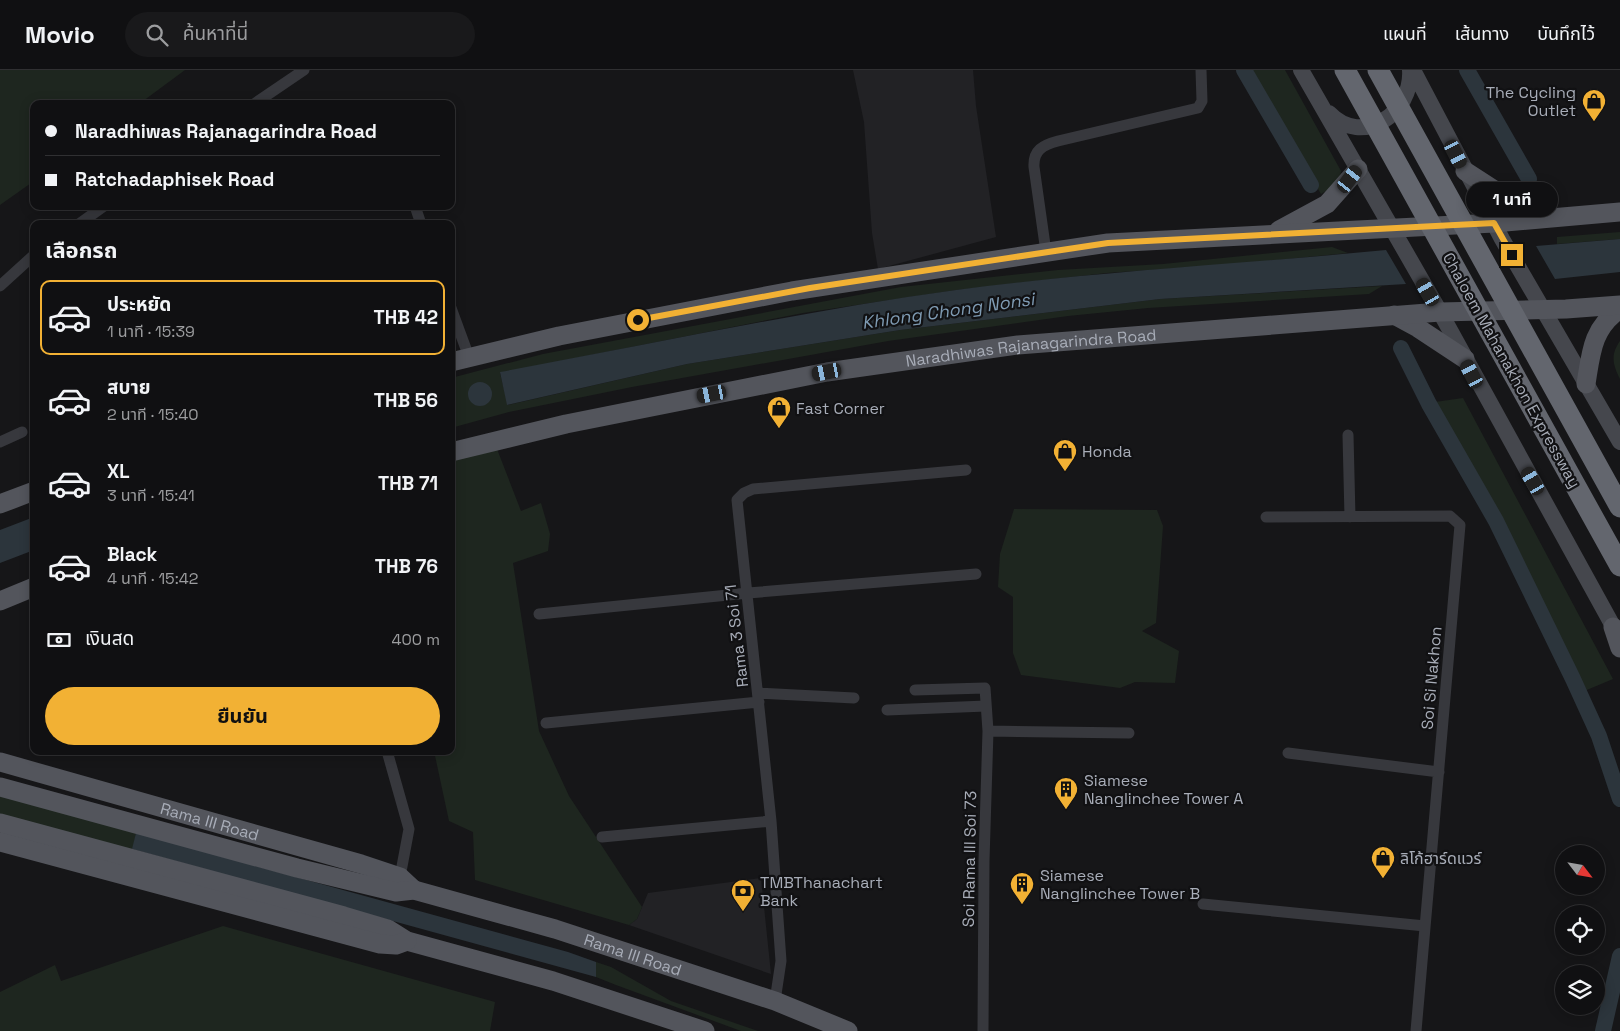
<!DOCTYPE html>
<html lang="th">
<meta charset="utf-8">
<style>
:root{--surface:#101012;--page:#19191b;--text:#f1f3f6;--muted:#9c9d9f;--line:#303032;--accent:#f2b134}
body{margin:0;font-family:"Space Grotesk","Noto Sans Thai",sans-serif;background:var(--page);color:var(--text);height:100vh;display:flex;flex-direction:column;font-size:19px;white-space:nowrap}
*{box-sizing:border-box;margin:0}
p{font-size:16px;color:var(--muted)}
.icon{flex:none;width:28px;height:28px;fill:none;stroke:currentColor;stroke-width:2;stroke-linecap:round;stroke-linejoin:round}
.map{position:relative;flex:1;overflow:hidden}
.panel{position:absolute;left:30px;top:150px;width:425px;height:535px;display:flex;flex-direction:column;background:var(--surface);border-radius:10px;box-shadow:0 2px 12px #0003,0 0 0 1px var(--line)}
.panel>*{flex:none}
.banner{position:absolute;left:30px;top:30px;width:425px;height:110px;border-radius:10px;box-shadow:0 2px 12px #0003,0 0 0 1px var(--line);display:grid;align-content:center;height:110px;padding:0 15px;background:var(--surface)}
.needle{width:32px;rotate:121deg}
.controls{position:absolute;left:1555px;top:775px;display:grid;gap:10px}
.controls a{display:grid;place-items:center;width:50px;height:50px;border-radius:50%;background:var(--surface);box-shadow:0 2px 12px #0003,0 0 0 1px var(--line);font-size:25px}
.end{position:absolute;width:22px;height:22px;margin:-11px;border:6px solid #f2b134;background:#111;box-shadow:0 0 0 2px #111}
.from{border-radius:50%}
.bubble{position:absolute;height:35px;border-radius:18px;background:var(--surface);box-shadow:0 2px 12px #0003,0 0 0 1px var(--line);font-size:16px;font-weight:700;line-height:35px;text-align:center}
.car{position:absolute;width:15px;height:30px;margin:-15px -8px;border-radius:6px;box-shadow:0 0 4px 1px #0007;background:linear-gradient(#222 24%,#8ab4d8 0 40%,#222 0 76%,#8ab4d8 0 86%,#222 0)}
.banner b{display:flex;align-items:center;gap:18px;height:48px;font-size:19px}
.banner b+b{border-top:1px solid var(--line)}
.banner i{width:12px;height:12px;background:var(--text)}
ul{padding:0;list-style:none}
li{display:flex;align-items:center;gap:15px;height:75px;margin:0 10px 8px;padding:0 5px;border:2px solid transparent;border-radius:10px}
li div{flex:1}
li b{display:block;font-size:19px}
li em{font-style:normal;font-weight:700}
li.selected{border-color:var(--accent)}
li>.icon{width:45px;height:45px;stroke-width:1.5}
h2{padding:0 15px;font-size:22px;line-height:60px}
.pay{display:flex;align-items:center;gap:12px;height:55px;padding:0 15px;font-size:19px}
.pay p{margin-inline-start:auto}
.action{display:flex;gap:10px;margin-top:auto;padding:10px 15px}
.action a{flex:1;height:58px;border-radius:30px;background:var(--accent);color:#111;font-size:20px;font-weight:700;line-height:58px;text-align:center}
header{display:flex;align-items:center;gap:30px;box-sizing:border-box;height:70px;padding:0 25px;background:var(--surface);border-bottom:1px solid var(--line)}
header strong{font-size:24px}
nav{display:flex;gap:28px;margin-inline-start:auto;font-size:18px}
.search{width:350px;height:45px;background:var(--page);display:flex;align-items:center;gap:12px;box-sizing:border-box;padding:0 18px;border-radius:28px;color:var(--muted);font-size:19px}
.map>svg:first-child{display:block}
</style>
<header>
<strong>Movio</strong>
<div class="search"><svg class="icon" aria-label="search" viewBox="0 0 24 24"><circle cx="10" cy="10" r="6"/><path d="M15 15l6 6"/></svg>ค้นหาที่นี่</div>
<nav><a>แผนที่</a><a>เส้นทาง</a><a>บันทึกไว้</a></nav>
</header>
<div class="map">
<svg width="1620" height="961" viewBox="0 0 1620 961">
<rect width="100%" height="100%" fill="#161618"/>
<path fill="#222225" d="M853 0H973L976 36 996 167 878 199 872 163 864 52Z
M761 808 771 904 629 855 637 849 648 823Z"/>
<path fill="#1e261f" d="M0 0H185L139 34H34V111L0 135Z
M1247 0H1285L1341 101 1339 113 1321 124Z
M1620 162V169L1557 174V167Z
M1332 177 1348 183 1237 194 1107 203 957 220 803 243 500 303 508 335 687 294 900 260 1160 229 1382 216 1369 224 1148 238 1068 246 888 271 632 317 509 342 451 358V308L543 284 901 217 1058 200 1163 194Z
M1620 271V309C1613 295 1610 285 1620 271Z
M1463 328 1613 609 1582 622 1482 418 1435 332Z
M497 379 521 441 541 433 550 464 548 481 513 493 539 661 569 726 642 837 637 849 629 855 475 810 473 762 449 751 434 681H451V391Z
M1014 439 1157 440 1163 456 1156 553 1142 561 1179 581 1175 613 1135 612 1120 618 1021 605 1013 583V527L998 517 1000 484Z
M0 718 137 759 130 792 0 756Z
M223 856 495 932 490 961H0V922L55 895 61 911Z
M596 892 611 897 671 931 758 961H741L616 915 596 907Z"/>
<path fill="#2c353c" d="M1620 169V202L1555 209 1536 176Z
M1386 180 1406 214 1160 229 900 260 687 294 507 335 500 302C652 274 803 241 956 220 1099 201 1243 194 1386 180Z
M468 324a12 12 0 1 1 24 0a12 12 0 1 1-24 0Z
M34 447V480L0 493V460Z
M136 763 568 882 596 892V907L132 779Z"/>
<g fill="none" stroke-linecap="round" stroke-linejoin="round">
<path stroke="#2c353c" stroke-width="16" d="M1244 0 1311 115
M1467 0 1529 109
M1401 278 1429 334 1496 451 1573 609 1599 666 1620 729
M1603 961 1620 886"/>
<path stroke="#37383d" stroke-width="11" d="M254 34 304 0
M415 136 421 154
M79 154 104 136
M1046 182 1034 97C1033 80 1043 75 1058 71L1198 38 1202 31 1201 0
M0 216 34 185
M451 238 469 287
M1348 365 1350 447
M0 372 22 362
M1266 447 1450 446 1460 455 1416 961
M539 544 748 523 976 504
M915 620 985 618 988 661 984 791 983 961
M759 623 854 628
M887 640 986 636
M546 653 759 632
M988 661 1129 663
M387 681 409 759 400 807
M1288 683 1439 702
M602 767 771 751
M1203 834 1425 856
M775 931 781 891 771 751 737 430 744 423 753 419 966 400"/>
<path stroke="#45474d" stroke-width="16" d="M1301 0 1440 242 1619 567
M1413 0 1502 169 1620 372
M1329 43C1362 78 1413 43 1410 0"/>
<g stroke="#53555c" stroke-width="19">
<path d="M1465 101 1499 123 1552 146"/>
<path d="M1279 160 1327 134 1358 99"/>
<path d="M1394 245 1418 258 1465 289"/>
<path d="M451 292 559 266 792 221 1108 173 1494 153 1620 142"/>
<path d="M1586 314C1591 283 1592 258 1620 239"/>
<path id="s1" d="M451 382 566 354 827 302 1018 275 1440 242 1566 239 1620 235"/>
<path d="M0 434 34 421"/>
<path d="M0 531 34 517"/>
<path d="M1613 557 1620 578"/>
<path id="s2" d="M0 692 361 794 400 807 414 820"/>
<path id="s3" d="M0 717 297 798 396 822 414 820 555 859 775 931 848 961"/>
<path d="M0 753 344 846 388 859 407 871 553 911 705 961"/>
<path d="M0 772 380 874 396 875 407 871"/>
</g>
<path stroke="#63666e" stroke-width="21" d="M1345 0 1620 496
M1378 0 1620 437"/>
</g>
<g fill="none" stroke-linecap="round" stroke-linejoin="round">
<path stroke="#f2b134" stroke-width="6" d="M638 250 810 218 1108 173 1494 153 1512 185"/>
</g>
<defs>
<g id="shop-pin" transform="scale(1.25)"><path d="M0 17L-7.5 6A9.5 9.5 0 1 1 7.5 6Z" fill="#f2b134" stroke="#111113"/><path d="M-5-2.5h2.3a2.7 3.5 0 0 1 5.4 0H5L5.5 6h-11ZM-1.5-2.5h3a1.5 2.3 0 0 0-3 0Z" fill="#111"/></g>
<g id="building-pin" transform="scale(1.25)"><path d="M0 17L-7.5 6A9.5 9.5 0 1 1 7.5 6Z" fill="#f2b134" stroke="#111113"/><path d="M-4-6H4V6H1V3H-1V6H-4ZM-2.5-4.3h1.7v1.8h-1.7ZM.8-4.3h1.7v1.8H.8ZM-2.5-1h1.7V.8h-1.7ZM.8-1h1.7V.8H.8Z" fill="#111"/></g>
<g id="bank-pin" transform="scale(1.25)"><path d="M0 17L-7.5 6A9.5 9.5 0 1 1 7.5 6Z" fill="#f2b134" stroke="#111113"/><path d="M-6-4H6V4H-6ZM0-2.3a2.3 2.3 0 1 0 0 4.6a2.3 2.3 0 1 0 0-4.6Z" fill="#111"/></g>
</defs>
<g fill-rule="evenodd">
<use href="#shop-pin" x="1594" y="31"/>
<use href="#shop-pin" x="779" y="338"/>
<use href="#shop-pin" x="1065" y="381"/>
<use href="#building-pin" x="1066" y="719"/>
<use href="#shop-pin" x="1383" y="788"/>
<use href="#building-pin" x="1022" y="814"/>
<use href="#bank-pin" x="743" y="821"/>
</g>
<g text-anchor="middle" stroke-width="4.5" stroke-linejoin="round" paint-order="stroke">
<g font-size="16" fill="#a8adb8" stroke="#111113" text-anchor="start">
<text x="1576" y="28" text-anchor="end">The Cycling<tspan x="1576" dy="18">Outlet</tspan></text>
<text x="796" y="344">Fast Corner</text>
<text x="1082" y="387">Honda</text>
<text x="1084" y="716">Siamese<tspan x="1084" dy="18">Nanglinchee Tower A</tspan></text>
<text x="1400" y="794">ลิโก้ฮาร์ดแวร์</text>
<text x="1040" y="811">Siamese<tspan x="1040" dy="18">Nanglinchee Tower B</tspan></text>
<text x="760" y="818">TMBThanachart<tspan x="760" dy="18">Bank</tspan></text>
</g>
<g font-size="16" fill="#a8adb8" stroke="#111113">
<text dy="6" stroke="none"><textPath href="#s1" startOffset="590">Naradhiwas Rajanagarindra Road</textPath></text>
<text transform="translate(1512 300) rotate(61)" y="6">Chaloem Mahanakhon Expressway</text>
<text transform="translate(736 566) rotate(-97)" y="6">Rama 3 Soi 71</text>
<text transform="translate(1431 608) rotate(-85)" y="6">Soi Si Nakhon</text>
<text dy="6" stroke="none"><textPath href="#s2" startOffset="218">Rama III Road</textPath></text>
<text transform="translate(969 789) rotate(-89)" y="6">Soi Rama III Soi 73</text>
<text dy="6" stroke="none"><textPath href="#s3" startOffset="656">Rama III Road</textPath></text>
</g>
<g font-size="18" font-style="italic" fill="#7f9bb3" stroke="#111113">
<text transform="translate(948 241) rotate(-8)" y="6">Khlong Chong Nonsi</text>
</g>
</g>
</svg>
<div class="controls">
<a><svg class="needle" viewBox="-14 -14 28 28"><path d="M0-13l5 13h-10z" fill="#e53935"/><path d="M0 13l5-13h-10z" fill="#9c9d9f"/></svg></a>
<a><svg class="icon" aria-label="locate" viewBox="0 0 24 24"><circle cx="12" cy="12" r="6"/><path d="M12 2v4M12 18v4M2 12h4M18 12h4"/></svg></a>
<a><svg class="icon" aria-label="layers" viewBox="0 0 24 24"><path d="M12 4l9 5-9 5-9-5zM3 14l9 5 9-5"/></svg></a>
</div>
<i class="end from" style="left:638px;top:250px"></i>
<i class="end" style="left:1512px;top:185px"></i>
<div class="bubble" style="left:1466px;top:112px;width:92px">1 นาที</div>
<i class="car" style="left:1456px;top:84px;rotate:153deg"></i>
<i class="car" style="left:1350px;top:109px;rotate:37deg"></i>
<i class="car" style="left:1428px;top:222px;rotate:330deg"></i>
<i class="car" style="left:827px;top:302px;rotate:259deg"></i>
<i class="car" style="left:1472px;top:304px;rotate:332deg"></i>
<i class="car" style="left:712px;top:324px;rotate:259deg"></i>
<i class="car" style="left:1533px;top:411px;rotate:330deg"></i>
<div class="banner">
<b><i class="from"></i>Naradhiwas Rajanagarindra Road</b>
<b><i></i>Ratchadaphisek Road</b>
</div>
<section class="panel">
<h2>เลือกรถ</h2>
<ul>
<li class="selected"><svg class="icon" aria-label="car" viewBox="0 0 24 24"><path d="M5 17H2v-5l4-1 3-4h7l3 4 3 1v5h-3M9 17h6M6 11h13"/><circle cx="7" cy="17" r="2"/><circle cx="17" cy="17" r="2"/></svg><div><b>ประหยัด</b><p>1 นาที · 15:39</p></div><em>THB 42</em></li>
<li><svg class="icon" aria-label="car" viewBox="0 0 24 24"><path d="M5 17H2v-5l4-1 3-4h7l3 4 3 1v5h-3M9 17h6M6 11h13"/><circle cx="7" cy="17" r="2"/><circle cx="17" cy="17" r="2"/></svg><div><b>สบาย</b><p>2 นาที · 15:40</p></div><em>THB 56</em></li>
<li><svg class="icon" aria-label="car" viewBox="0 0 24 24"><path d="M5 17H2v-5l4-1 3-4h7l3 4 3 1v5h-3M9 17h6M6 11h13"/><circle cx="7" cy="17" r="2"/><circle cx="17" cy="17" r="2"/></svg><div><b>XL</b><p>3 นาที · 15:41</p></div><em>THB 71</em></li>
<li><svg class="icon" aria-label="car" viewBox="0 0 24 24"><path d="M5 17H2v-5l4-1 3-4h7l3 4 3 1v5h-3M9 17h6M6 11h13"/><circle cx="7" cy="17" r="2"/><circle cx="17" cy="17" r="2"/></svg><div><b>Black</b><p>4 นาที · 15:42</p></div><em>THB 76</em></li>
</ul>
<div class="pay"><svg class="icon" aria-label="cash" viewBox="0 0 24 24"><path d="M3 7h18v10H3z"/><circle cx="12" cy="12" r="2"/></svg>เงินสด<p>400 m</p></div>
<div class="action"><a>ยืนยัน</a></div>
</section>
</div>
